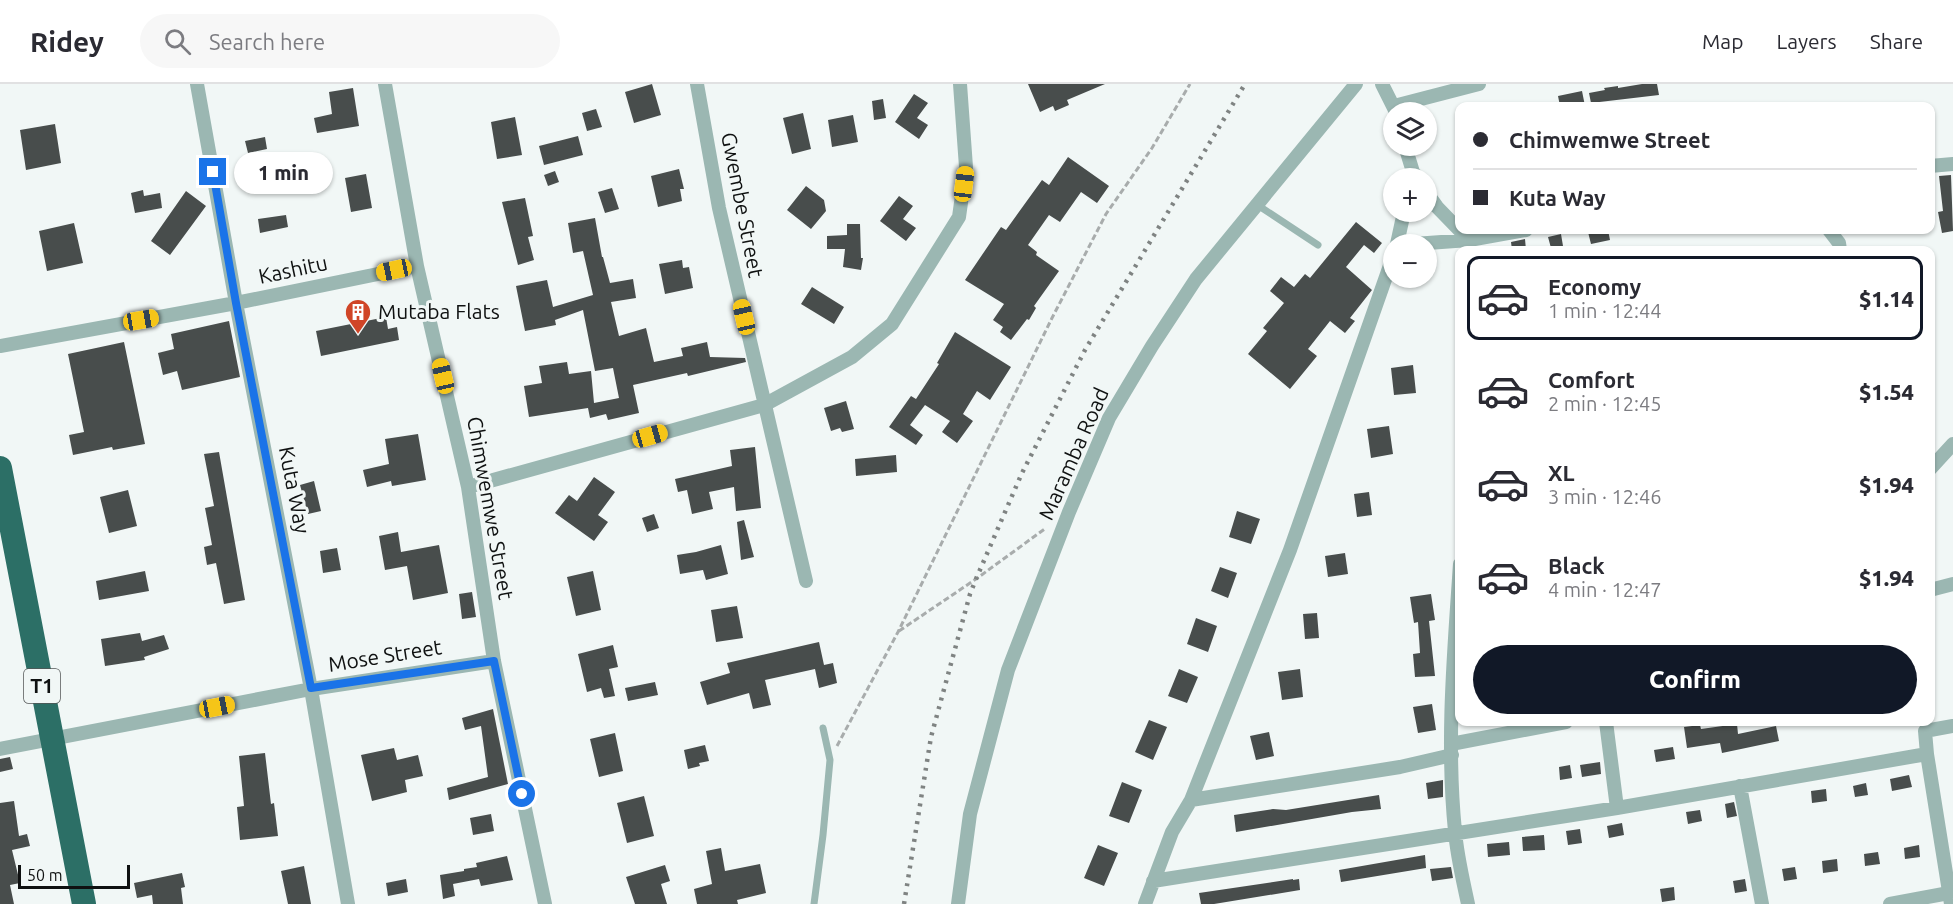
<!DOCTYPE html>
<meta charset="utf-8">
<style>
:root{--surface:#fff;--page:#f7f7f7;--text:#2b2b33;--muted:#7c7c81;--line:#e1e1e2;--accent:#111827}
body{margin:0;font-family:Ubuntu,sans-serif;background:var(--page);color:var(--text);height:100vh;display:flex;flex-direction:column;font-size:22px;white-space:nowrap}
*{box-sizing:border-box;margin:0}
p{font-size:20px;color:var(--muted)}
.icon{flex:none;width:33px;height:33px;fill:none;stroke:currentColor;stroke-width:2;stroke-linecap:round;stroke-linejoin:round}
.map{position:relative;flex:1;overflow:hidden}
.side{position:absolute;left:1455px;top:162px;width:480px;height:480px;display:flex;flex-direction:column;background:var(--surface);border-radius:12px;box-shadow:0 2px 4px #0004}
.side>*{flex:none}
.top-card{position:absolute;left:1455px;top:18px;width:480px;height:132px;border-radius:12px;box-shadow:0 2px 4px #0004;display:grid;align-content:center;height:132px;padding:0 18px;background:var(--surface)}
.fabs{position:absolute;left:1383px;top:18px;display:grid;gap:12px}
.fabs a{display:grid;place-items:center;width:54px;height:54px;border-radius:50%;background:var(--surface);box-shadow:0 2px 4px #0004;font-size:30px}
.scale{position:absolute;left:18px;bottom:15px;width:112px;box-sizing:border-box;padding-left:6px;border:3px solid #0f1111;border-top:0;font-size:16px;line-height:21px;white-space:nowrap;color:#0f1111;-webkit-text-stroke:4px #f1f7f6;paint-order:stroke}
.end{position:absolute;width:27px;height:27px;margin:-14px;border:8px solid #1a73e8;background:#fff;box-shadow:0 0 0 3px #fff}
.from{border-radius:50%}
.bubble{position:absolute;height:42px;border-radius:21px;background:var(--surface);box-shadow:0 2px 4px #0004;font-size:20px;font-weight:800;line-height:42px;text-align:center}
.car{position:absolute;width:18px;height:36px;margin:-18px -9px;border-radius:8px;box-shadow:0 0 4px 2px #0007;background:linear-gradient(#f5c518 24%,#345 0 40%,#f5c518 0 76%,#345 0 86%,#f5c518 0)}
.top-card b{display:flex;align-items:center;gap:21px;height:57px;font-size:22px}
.top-card b+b{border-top:2px solid var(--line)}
.top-card i{width:15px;height:15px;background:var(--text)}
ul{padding:10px 0 0;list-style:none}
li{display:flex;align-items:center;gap:18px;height:84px;margin:0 12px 9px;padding:0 6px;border:3px solid transparent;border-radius:12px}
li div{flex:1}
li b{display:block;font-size:22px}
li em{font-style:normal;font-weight:800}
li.selected{border-color:var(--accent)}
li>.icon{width:54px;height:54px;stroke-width:1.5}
.cta{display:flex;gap:12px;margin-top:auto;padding:12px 18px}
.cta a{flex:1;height:69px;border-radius:36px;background:var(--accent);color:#fff;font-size:24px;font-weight:800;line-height:69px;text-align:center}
header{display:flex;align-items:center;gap:36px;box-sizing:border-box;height:84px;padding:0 30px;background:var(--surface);border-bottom:2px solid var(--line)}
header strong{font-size:28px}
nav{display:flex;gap:33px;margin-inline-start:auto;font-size:21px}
.search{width:420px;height:54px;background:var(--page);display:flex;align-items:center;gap:15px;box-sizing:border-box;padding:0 21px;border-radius:33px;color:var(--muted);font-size:22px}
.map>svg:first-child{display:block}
</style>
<header>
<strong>Ridey</strong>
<div class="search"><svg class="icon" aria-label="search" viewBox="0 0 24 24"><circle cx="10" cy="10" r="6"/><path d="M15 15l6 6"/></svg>Search here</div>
<nav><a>Map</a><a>Layers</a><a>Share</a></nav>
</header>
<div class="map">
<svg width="1953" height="820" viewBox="0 0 1953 820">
<rect width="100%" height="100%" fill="#f1f7f6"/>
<path fill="#484d4c" d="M652 0 661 31 634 39 625 8Z
M1028 0H1105L1067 16 1069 21 1055 27 1053 22 1040 28Z
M1642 0H1657L1659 11 1591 19 1589 9 1605 6 1604 4 1618 2V4Z
M353 4 359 42 317 49 314 34 332 30 329 8Z
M1582 7 1585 22H1560L1558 12Z
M914 10 928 19 917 34 928 41 919 55 895 38Z
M883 15 886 34 874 36 872 17Z
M596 25 602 43 587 47 582 29Z
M803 29 811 65 792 70 783 34Z
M853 31 858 58 832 63 828 36Z
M515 33 522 71 497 75 491 38Z
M55 40 61 79 26 86 20 46Z
M578 52 583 71 544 81 539 62Z
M265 53 267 65 248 69 245 57Z
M1068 73 1109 102 1097 119 1081 108 1060 138 1049 131 1028 161 1037 168 1036 171 1059 187 1034 222 1036 224 1029 236 1027 235 1011 256 1000 248 1003 243 993 236 1004 220 965 196 1001 143 1006 146 1042 96 1049 101Z
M679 85 684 105H680L682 117 658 123 651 92Z
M555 87 559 98 548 102 544 91Z
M366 90 372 124 351 128 345 94Z
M1951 91 1953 147 1942 149 1938 128 1943 127 1939 92Z
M806 102 824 116 826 127 811 145 787 126Z
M612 104 619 125 605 129 598 108Z
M143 106 144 112 160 109 162 124 135 129 131 109Z
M186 107 206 122 170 171 151 157Z
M899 112 913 122 903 135 916 144 906 157 880 137Z
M525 114 533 152 528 153 534 176 518 181 502 118Z
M286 131 288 143 260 149 258 135Z
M595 134 602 173H603L610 199 633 195 636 214 611 218 619 252 646 244 654 278 683 272 681 264 707 258 710 273 745 274 746 278 688 292 687 289 633 301 639 329 608 336 606 330 590 334 588 324 529 333 524 302 542 299 539 282 567 278 569 290 591 287 594 319 619 314 613 284 595 287 583 226 555 236 556 241 525 247 516 202 547 196 553 223 593 211 583 167 573 169 568 139Z
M1356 138 1382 159 1374 169 1364 161 1346 183 1372 206 1350 234 1355 237 1345 249 1330 237 1308 265 1317 272 1290 305 1248 270 1267 247 1263 244 1284 219 1270 207 1281 193 1294 203 1305 190 1310 194Z
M74 139 83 179 47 187 39 147Z
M847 140H860L861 174H863L861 186 843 183 845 165H827V152L847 151Z
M1598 146H1608L1610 156 1591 160 1588 148Z
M1561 150 1563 162 1551 164 1548 153Z
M1525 155 1526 166H1512L1511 158Z
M682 176 683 184 689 183 693 204 665 210 659 180Z
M812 203 844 223 834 240 801 220Z
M386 233 388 245 397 243 399 256 321 272 316 247Z
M229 237 240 293 182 306 177 287 163 291 158 269 174 265 171 250Z
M955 248 1011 283 990 316 977 307 963 330 973 337 957 359 942 348 950 337 925 321 910 341 923 351 916 361 889 343 911 312 916 315 939 280 937 279Z
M124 258 145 360 113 366 112 363 73 371 69 351 84 348 68 270Z
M1413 281 1416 309 1394 311 1391 284Z
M846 317 854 345 842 348 840 344 831 347 824 324Z
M1389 342 1393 370 1371 374 1367 345Z
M418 350 426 396 392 402 391 397 367 403 363 386 389 380 385 355Z
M755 363 761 424 736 427 734 403 709 408 713 425 692 430 687 406 678 408 675 395 732 382 730 366Z
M219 368 245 516 224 520 216 479 207 481 204 463 212 461 205 424 214 422 204 370Z
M896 371 897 388 856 392 855 375Z
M594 393 615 408 598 431 608 438 594 457 555 429 569 411 577 417Z
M314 397 321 427 308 430 300 401Z
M128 406 137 442 109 449 100 413Z
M1369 408 1372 431 1357 433 1354 410Z
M1237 427 1260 435 1251 460 1229 453Z
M654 430 659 444 647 448 642 434Z
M744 436 754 473 741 476 737 438Z
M398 448 401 468 439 461 448 509 413 516 407 482 385 486 379 452Z
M721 461 728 490 706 496 703 486 680 490 677 471 696 468Z
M337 464 341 486 323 489 320 467Z
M1345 469 1348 490 1328 493 1325 472Z
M1220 483 1237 489 1228 514 1211 507Z
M145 487 149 507 99 516 96 497Z
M593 487 601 526 576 532 567 493Z
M472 508 476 533 462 535 459 510Z
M1431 510 1435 536 1429 537 1435 592 1415 593 1413 570 1420 569 1418 538 1414 539 1410 513Z
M737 522 743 554 716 558 711 526Z
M1317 529 1319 554 1305 555 1303 530Z
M1196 534 1217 542 1208 568 1187 560Z
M140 549 142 557 164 551 169 565 144 573 145 576 105 582 101 555Z
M819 558 824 581 833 579 837 599 819 604 815 585 765 596 771 621 753 625 749 609 707 621 700 598 730 589 727 579Z
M613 561 618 583 609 585 615 612 604 614 601 604 587 608 578 570Z
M1179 585 1198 593 1187 619 1168 612Z
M1300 585 1303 613 1282 616 1278 588Z
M655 598 658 611 628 617 625 604Z
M1432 620 1436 646 1418 649 1413 623Z
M493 625 508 700 449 716 447 704 488 693 481 642 465 646 462 634Z
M1149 636 1167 643 1153 676 1135 668Z
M1737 640 1738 650 1776 642 1779 657 1722 669 1720 659 1687 664 1684 643 1700 641 1701 645Z
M1269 648 1274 672 1256 676 1250 652Z
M615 649 623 687 599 693 590 655Z
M705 661 709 677 699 679 700 682 688 685 684 666Z
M1673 663 1675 675 1656 678 1654 666Z
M394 664 397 676 418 671 423 692 405 696 407 708 372 717 361 671Z
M265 669 271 720 274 719 278 752 240 756 237 723 244 722 239 672Z
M10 673 13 685 0 688V675Z
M1600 678 1601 690 1582 693 1580 681Z
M1570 681 1572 694 1560 696 1559 683Z
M1909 691 1912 703 1892 707 1890 695Z
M1443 696V713L1428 715 1426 699Z
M1122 698 1142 706 1129 739 1109 732Z
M1866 699 1868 711 1855 713 1853 702Z
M1826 705 1827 717 1812 719 1811 707Z
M1379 711 1381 725 1352 728 1236 748 1234 731 1273 725 1286 726Z
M644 712 654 752 627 759 617 719Z
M14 717 19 752 27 750 30 762 12 766 20 799 10 801 14 820H0V719Z
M1734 718 1737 732 1727 734 1725 720Z
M1700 726 1702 737 1688 740 1686 728Z
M491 730 494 747 473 751 470 734Z
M1622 739 1624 751 1609 754 1607 742Z
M1580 745 1582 759 1568 761 1566 747Z
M1544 751 1545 766 1523 767 1522 753Z
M1509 758 1510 771 1488 773 1487 760Z
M1098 761 1118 769 1104 802 1084 794Z
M1919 761 1920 773 1905 775 1904 764Z
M721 764 725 787 760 780 766 809 737 816 738 820H697L694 805 712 800 706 767Z
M1878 768 1880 780 1865 782 1864 770Z
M1425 771 1426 784 1341 798 1339 786Z
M507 772 513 796 481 802 479 795 453 800 455 812 443 815 440 791 464 787V785L477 783 476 779Z
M1837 775 1838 787 1823 789 1822 777Z
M665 781 670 797 661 800 667 820H635L626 793Z
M304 782 311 820H288L281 787Z
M1451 783 1453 794 1432 797 1430 785Z
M1795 783 1797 795 1784 797 1782 785Z
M182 789 185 803 181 804 183 820H153L152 811 137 814 134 799Z
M406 795 408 808 388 812 386 799Z
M1293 795V796L1299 795 1300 806 1214 820H1201L1199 809Z
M1745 795 1747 807 1735 809 1733 797Z
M1674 803 1675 816 1662 818 1660 805Z"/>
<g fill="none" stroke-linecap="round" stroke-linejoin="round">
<path stroke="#a8acac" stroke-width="3" stroke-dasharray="6 3" stroke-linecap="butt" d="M899 547 976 495 1046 444
M837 662 898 548 1052 234 1106 130 1152 64 1190 0"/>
<path stroke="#9bb7b2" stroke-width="7" d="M1256 120 1318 161
M814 820 823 751 830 676 823 644"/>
<path stroke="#9bb7b2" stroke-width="14" d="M197 0 236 219 311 605 348 820
M385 0 417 182 468 403 494 577 545 820
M697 0 719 124 806 497
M1382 0 1396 28
M1394 22 1479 0
M1405 62 1413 88 1418 94
M1930 82 1953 80
M1426 108 1437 123 1469 156V166
M1829 146 1839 159 1840 166
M1397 160 1404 128
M1414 160 1469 156 1526 146
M0 262 236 219 417 182
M1930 385 1953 360
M468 403 764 321 852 273 892 240 959 133 966 83 960 0
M1460 480C1454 569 1446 658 1455 747 1457 772 1463 796 1468 820
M1930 506 1953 500
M1606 638 1617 724
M1451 660 1566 638
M0 665 311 605 494 577
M1927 670 1951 820
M1740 702 1762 820
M1191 716 1400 683 1452 671
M1153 797 1617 724 1927 670 1925 647 1953 642
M958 820 970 730 1008 586 1069 428 1109 334 1152 262 1196 195 1356 0
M1145 820 1172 748 1191 716 1290 466 1394 170
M1890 820 1949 809"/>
<path stroke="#2c6f66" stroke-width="24" d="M0 384 84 820"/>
<path stroke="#7f8382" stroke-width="4.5" stroke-dasharray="3 6" stroke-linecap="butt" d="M904 820 931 653 970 510 976 495 1022 389 1085 266 1245 0"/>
</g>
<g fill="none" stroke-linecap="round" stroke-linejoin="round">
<path stroke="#1a73e8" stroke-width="8" d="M213 88 236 219 311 604 494 577 522 710"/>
</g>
<defs>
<g id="building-pin" transform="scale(1.35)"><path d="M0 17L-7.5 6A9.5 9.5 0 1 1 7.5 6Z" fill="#d04527" stroke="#f1f7f6"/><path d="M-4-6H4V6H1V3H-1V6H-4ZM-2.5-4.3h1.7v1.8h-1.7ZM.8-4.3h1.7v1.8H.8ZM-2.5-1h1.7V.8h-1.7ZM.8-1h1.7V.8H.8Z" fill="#fff"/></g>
</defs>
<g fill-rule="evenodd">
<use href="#building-pin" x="358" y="228"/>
</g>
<g text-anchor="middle" stroke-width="6" stroke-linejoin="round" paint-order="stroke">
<rect fill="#f1f7f6" stroke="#535656" stroke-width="1.5" x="24" y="585" width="36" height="34" rx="4.5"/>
<g font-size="20" font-weight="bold" fill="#0f1111">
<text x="42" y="609">T1</text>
</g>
<g font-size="21" fill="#0f1111" stroke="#f1f7f6">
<text transform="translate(742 121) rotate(79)" y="7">Gwembe Street</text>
<text transform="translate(293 186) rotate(-12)" y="7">Kashitu</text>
<text transform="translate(1074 370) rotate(-66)" y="7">Maramba Road</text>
<text transform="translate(294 406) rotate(79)" y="7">Kuta Way</text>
<text transform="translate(490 424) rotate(80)" y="7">Chimwemwe Street</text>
<text transform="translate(385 572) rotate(-9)" y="7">Mose Street</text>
</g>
<g font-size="21" fill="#0f1111" stroke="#f1f7f6" text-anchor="start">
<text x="378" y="235">Mutaba Flats</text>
</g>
</g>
</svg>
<div class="fabs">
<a><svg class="icon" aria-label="layers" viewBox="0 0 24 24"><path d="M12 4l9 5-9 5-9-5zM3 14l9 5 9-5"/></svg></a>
<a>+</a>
<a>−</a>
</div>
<div class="scale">50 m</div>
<i class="end from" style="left:522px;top:710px"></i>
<i class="end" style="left:213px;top:88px"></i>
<div class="bubble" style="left:234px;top:68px;width:99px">1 min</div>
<i class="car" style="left:964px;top:100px;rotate:7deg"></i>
<i class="car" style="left:394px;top:186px;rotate:258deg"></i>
<i class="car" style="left:744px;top:233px;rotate:347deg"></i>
<i class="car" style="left:141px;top:236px;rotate:80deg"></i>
<i class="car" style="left:443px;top:292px;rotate:347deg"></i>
<i class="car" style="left:650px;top:352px;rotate:74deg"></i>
<i class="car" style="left:217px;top:623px;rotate:79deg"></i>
<div class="top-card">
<b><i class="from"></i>Chimwemwe Street</b>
<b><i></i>Kuta Way</b>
</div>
<section class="side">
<ul>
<li class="selected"><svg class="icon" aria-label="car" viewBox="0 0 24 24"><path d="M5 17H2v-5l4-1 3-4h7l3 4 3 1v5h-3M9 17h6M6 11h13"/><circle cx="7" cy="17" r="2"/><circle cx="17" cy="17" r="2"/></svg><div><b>Economy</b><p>1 min · 12:44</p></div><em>$1.14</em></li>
<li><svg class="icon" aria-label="car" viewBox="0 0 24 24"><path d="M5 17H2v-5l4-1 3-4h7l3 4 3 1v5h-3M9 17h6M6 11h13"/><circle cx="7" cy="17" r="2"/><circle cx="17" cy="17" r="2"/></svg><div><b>Comfort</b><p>2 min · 12:45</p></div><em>$1.54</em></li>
<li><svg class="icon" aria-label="car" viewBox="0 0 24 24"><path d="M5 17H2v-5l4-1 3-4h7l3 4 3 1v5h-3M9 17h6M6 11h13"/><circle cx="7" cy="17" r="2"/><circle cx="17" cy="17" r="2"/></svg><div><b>XL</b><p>3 min · 12:46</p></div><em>$1.94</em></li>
<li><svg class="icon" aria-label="car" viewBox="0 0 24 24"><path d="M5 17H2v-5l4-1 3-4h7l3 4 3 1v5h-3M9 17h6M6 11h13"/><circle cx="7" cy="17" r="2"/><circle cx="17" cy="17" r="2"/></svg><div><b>Black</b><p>4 min · 12:47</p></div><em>$1.94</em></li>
</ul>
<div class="cta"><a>Confirm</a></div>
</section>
</div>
